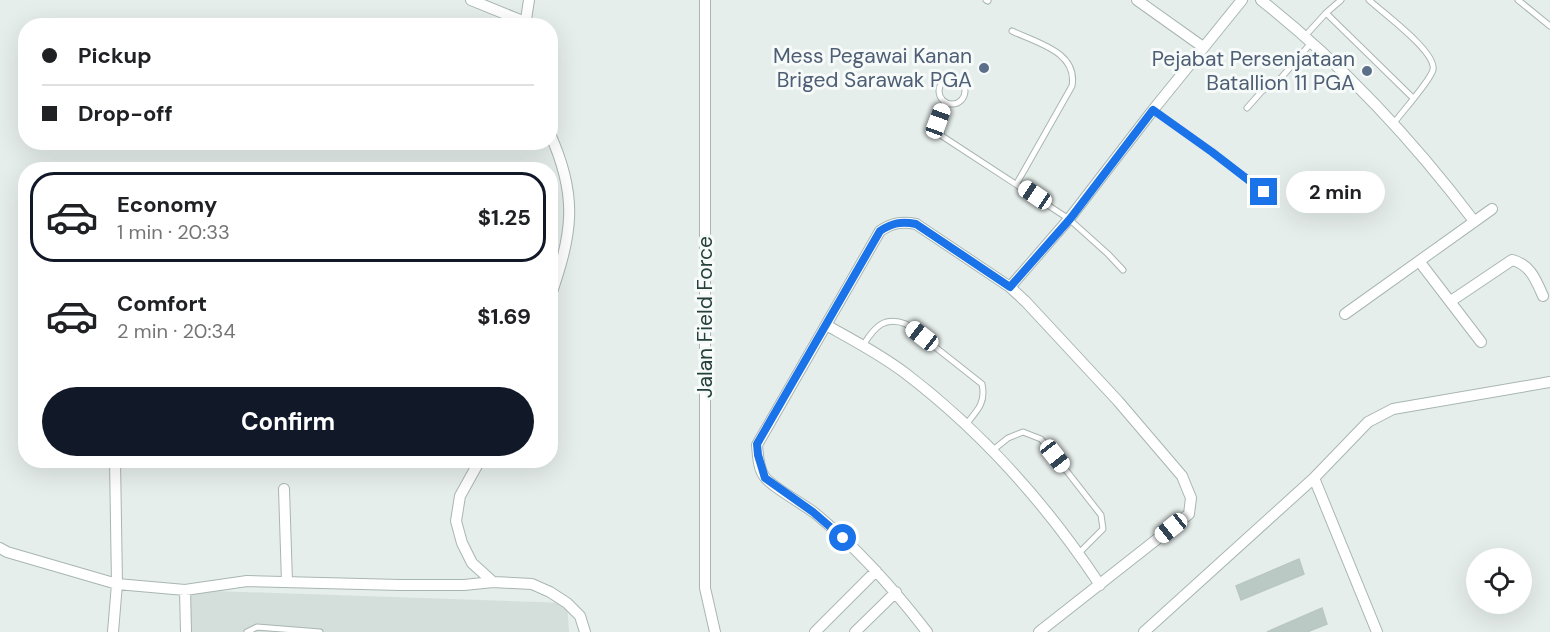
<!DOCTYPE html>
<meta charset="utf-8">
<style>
:root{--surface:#fff;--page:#f2f2f2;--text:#202124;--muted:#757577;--line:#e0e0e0;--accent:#111827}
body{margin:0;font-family:"DM Sans",sans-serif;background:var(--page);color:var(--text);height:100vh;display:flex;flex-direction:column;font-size:22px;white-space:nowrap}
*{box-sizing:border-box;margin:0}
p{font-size:20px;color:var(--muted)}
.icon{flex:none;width:33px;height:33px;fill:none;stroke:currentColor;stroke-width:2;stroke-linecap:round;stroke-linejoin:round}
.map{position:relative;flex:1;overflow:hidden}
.drawer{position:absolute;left:18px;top:162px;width:540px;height:306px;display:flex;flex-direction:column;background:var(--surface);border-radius:24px;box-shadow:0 6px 24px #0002}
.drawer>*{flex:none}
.hud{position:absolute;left:18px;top:18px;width:540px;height:132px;border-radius:24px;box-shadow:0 6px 24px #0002;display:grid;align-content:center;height:132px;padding:0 24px;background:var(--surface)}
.fabs{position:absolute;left:1466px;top:548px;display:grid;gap:12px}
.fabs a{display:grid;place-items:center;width:66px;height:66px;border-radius:50%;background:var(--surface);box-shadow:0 6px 24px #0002;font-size:30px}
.end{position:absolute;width:27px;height:27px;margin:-14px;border:8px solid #1a73e8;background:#fff;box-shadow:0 0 0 3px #fff}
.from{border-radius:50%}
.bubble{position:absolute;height:42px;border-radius:21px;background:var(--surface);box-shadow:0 6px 24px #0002;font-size:20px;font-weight:700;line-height:42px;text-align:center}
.car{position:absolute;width:18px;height:36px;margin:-18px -9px;border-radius:8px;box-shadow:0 0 4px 2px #0007;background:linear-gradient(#fff 24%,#345 0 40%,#fff 0 76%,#345 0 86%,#fff 0)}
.hud b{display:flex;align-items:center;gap:21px;height:57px;font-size:22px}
.hud b+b{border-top:2px solid var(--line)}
.hud i{width:15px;height:15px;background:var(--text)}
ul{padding:10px 0 0;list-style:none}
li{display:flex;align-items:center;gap:18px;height:90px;margin:0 12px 9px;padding:0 12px;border:3px solid transparent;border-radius:24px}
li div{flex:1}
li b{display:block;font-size:22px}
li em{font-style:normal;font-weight:700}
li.on{border-color:var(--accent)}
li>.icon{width:54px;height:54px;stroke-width:1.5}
.primary-button{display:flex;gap:12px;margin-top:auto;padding:12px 24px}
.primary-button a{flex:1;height:69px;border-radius:36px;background:var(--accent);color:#fff;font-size:24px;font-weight:700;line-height:69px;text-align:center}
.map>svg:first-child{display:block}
</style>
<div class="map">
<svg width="1550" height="632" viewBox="0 0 1550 632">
<rect width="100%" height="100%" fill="#e6eeeb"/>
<path fill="#d4deda" d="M185 590 567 603 569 632H187Z"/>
<path fill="#bbc9c4" stroke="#b8c7c3" stroke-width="1.5" d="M1299 559 1304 574 1241 600 1236 586Z
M1322 608 1327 624 1307 632H1267Z"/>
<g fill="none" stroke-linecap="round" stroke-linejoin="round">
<g stroke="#a8b6b3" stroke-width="7">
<path id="lane" d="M986 0 988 1
M1369 0C1383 13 1437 52 1433 70 1430 81 1402 112 1394 123
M1518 0 1550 26
M1326 13 1413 98
M1012 31C1037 43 1078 52 1072 86L1017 183
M1306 35 1326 13 1341 0
M939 91a13 13 0 1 1 26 0a13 13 0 1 1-26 0Z
M945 102 938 121 942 136 1069 219 1108 254 1123 270
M1247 108 1262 91 1281 78 1311 43
M1153 110 1212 152 1264 192
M864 344C875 326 885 316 906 324L982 384C986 402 978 410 967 423
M993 450 1008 438 1023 432 1041 439 1055 456 1101 515 1103 529 1079 553
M247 632 257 627 320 632"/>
</g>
<g stroke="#a8b6b3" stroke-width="12">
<path id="street" d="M471 0 525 22
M705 0V588L715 632
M1137 0 1203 47
M1261 0C1342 64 1412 139 1474 221
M525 26 529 0
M550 134C579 198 572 234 550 298
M1419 261 1481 342
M1010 287 1069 219 1153 110 1242 0
M1451 301 1512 260C1530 264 1536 280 1543 296
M1345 314 1492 209
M826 325C853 340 880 354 905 373 981 431 1047 505 1100 585
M480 460 460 496 456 521 462 543 472 563 493 582
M1314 478 1377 632
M284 489 287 582
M0 548 7 552 117 584 185 590 247 581 400 585H464L493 582 532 584 550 592 567 603 580 616 585 632
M185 590 186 632
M113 632 117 584 115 460
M815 632 876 571
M855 632 896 592
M927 632C894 589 858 549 816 514 805 505 770 486 764 476 758 467 758 455 757 445L880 231C892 223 901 221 916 224L1010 287 1026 302 1118 401 1182 476 1191 498 1189 514 1039 632
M1144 632 1314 478 1368 422 1393 409 1550 382"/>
</g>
<use href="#lane" stroke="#fff" stroke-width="5"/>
<use href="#street" stroke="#fff" stroke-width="10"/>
</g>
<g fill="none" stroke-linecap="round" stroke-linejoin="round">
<path stroke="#1a73e8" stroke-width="8" d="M843 538 813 512 765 478 758 455 757 444 880 231C892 223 901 221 916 224L1010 287 1070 219 1153 110 1212 152 1264 192"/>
</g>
<g fill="#5c6f8a" stroke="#f6faf9" stroke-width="2">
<circle cx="984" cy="68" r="6"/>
<circle cx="1367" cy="71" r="6"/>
</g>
<g text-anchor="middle" stroke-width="6" stroke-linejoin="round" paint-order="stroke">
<g font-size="21" fill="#4e5e75" stroke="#f6faf9" text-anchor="end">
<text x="972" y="63">Mess Pegawai Kanan<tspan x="972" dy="24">Briged Sarawak PGA</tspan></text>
<text x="1355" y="66">Pejabat Persenjataan<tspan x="1355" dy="24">Batallion 11 PGA</tspan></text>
</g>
<g font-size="21" fill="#253f3b" stroke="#f6faf9">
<text transform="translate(705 317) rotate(-90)" y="7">Jalan Field Force</text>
</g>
</g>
</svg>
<div class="fabs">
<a><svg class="icon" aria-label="locate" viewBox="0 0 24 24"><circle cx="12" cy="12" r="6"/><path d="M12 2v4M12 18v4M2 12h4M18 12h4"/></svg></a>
</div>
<i class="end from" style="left:843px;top:538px"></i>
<i class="end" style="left:1264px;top:192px"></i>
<div class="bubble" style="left:1286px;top:171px;width:99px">2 min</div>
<i class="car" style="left:938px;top:121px;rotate:20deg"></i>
<i class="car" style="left:1035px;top:195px;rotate:304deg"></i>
<i class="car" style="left:922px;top:336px;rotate:308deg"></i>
<i class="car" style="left:1055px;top:456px;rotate:142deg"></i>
<i class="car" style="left:1171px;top:528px;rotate:231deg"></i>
<div class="hud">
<b><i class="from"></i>Pickup</b>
<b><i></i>Drop-off</b>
</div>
<section class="drawer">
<ul>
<li class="on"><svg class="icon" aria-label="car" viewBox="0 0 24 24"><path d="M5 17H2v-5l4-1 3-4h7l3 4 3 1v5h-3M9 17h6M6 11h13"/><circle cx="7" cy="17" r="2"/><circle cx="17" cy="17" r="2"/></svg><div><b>Economy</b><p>1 min · 20:33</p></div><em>$1.25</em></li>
<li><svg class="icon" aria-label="car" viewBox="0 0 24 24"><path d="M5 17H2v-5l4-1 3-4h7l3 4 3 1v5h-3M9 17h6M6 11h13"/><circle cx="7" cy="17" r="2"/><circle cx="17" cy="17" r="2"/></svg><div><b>Comfort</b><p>2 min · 20:34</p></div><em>$1.69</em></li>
</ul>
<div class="primary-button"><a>Confirm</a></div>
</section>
</div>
